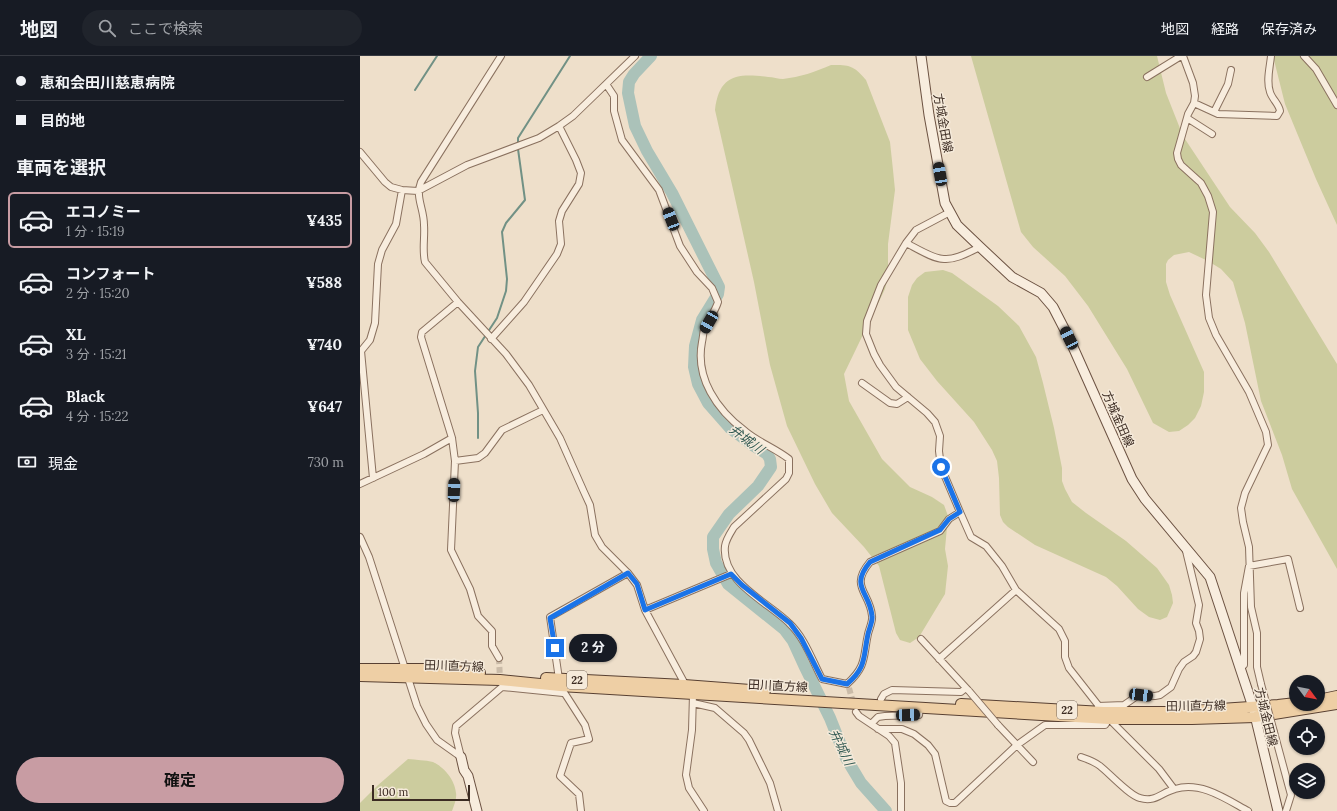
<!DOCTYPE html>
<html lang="ja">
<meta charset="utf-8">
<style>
:root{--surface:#171b24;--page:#20242c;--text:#f1f3f6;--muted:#9ea1a6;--line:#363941;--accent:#c89ca3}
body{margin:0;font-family:Lora,"Noto Sans JP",serif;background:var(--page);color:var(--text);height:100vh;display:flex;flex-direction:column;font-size:15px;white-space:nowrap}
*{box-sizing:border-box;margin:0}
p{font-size:13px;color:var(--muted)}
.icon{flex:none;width:22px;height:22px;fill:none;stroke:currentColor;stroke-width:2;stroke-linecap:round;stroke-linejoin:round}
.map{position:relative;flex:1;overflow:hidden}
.sheet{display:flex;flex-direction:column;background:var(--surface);width:360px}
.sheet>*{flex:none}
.hud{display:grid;align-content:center;height:88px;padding:0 16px;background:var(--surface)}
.needle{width:26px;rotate:122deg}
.fabs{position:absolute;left:929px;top:619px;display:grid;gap:8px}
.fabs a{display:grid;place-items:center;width:36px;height:36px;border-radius:50%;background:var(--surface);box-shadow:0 1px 3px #0004;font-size:20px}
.scale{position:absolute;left:12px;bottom:10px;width:98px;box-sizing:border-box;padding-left:4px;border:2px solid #3b2b22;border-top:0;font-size:11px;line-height:14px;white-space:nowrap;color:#3b2b22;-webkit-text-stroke:3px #f5eada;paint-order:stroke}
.end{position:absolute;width:18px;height:18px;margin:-9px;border:5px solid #1a73e8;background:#fff;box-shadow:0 0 0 2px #fff}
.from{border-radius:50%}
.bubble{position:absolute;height:28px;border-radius:14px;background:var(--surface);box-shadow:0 1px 3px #0004;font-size:13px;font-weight:700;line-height:28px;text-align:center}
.car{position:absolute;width:12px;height:24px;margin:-12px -6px;border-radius:5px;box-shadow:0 0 3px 1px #0007;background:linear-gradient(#222 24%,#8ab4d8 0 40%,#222 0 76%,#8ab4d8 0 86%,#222 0)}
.hud b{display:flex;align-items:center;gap:14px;height:38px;font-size:15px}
.hud b+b{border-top:1px solid var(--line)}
.hud i{width:10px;height:10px;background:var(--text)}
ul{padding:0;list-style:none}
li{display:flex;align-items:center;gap:12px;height:56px;margin:0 8px 6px;padding:0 8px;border:2px solid transparent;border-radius:6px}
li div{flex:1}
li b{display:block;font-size:15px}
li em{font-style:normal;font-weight:700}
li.active{border-color:var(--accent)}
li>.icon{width:36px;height:36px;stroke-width:1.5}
h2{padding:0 16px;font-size:18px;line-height:48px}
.pay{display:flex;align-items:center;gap:10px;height:44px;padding:0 16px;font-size:15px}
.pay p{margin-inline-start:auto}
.button{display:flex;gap:8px;margin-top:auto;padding:8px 16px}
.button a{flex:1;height:46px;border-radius:24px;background:var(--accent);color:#111;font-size:16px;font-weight:700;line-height:46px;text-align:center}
header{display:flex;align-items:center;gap:24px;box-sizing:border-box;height:56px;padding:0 20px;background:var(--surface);border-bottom:1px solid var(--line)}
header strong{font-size:19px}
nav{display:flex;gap:22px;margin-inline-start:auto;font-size:14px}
.search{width:280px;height:36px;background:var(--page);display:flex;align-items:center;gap:10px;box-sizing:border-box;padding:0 14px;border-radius:22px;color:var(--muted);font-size:15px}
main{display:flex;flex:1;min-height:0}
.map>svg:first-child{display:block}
</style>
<header>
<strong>地図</strong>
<div class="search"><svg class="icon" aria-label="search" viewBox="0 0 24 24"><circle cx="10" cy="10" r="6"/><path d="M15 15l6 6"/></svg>ここで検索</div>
<nav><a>地図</a><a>経路</a><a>保存済み</a></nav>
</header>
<main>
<section class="sheet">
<div class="hud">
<b><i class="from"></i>恵和会田川慈恵病院</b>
<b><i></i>目的地</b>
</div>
<h2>車両を選択</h2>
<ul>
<li class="active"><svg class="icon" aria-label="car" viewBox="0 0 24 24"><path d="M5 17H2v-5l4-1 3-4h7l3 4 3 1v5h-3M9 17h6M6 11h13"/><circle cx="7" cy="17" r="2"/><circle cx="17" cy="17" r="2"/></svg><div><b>エコノミー</b><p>1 分 · 15:19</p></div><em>¥435</em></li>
<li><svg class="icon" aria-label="car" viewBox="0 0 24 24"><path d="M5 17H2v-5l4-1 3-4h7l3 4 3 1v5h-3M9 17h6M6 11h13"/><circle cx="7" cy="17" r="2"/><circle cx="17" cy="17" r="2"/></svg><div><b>コンフォート</b><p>2 分 · 15:20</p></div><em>¥588</em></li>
<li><svg class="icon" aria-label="car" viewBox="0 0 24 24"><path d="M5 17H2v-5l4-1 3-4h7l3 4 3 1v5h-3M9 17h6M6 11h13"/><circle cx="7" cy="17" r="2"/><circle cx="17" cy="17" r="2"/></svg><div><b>XL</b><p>3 分 · 15:21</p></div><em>¥740</em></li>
<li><svg class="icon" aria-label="car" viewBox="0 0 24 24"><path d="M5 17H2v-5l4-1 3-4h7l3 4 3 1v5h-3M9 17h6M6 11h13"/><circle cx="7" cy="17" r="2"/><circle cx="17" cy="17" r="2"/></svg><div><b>Black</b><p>4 分 · 15:22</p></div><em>¥647</em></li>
</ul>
<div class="pay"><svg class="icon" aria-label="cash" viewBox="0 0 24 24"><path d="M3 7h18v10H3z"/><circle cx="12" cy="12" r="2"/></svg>現金<p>730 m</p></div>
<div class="button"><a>確定</a></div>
</section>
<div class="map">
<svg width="977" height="755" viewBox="0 0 977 755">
<rect width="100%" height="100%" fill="#eedfca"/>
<path fill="#cccc9e" d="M611 0H797L806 37 823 80 870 151 895 177 909 196 977 308V513L932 433 922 399 901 345 885 267 873 226 861 213 848 205 829 196 814 199 808 204 806 208V226L810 239 844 316V336L841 350 835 362 828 369 819 375 809 376 793 367 767 313 728 250 705 220 673 191 661 176Z
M913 0H977V169L956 123 925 48Z
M471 9C490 9 493 9 506 24L530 86 533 114 535 134 528 188V221L525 233 484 318 489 345 522 403 550 431 572 441 584 449 588 460 585 493 588 510 585 538 559 581 550 587 540 584 536 577 519 510 504 491 472 457 455 428 427 370 410 309 394 226 355 54C359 19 377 17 408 21 413 21 418 23 423 23 440 21 455 16 471 9Z
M583 214 592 217 638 250 659 270 676 301 683 327 694 372 702 412V425L705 433 712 446 726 457 766 485 797 512 809 529 812 539 813 547 807 561 800 564 789 561 778 553 757 530 746 521 675 489 648 471 643 466 640 459 639 422 637 405 632 394 614 366 577 325 560 303 548 274V241L552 229 557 222 565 216Z
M48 703C56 704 65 704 73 706 84 711 95 724 96 737 97 743 94 749 92 755H0V747L17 730Z"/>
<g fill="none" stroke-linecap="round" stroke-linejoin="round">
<path stroke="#719185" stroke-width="2" d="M55 34 77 0
M118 382V357L115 315 118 291 137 262 146 235 147 223 142 176 146 167 165 144 158 93V82L210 0"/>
<path stroke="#abc2b9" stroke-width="12" d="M291 0 274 18 269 26 268 37 275 70 287 95 312 137 359 231 358 238 342 264 335 290 334 311 338 328 348 347 370 372 394 390 407 398 410 403 411 411 398 430 369 458 353 481V493L356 507 368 528 424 573 433 585 444 609 470 662 486 702 501 727 526 755"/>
<path stroke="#cabba8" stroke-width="6" stroke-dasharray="6 3" stroke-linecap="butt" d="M139 602 140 624
M489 632 494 650"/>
<g stroke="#8a715f" stroke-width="8">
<path id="street" d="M141 0 61 126C55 142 64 152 64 169 65 182 62 194 65 206L98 246 146 298 169 329 200 382 224 436 230 449 235 479 242 491 268 517 277 529 285 554 326 630
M823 0 833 27 835 40 834 47 828 58 817 97 818 103 821 109 841 127 848 140 853 156 846 239 849 262 856 279 889 336 906 376 908 389 885 437 881 452 883 466 889 491 891 551 897 577V611L901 628
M944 0 956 13 977 49
M787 21 821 0
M246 28 254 40V55L262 84 299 134 320 190 337 216 352 232 358 246C355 256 348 264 344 274 343 277 343 282 342 286 335 322 357 354 385 375 398 386 415 392 429 403V417L426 423 374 471C371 476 366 483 365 490 361 526 408 546 429 567 445 582 452 604 462 623L487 628
M834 47 858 58 917 60 920 55C919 48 912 43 910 36 906 25 910 11 911 0
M854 56 868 28 871 14
M827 62 852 78
M0 96 25 126 31 131 42 134 58 135 107 109 179 82 199 70 213 60 275 0
M590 156 556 174 546 187 521 229 507 265 506 278 514 298 520 309 536 331 567 357 575 366 580 380 579 395 581 411 600 456 611 481 626 490 642 510 656 534 699 573 705 585V601L709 612 749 663 799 713 814 733
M546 187C556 192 573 203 584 203 596 204 609 196 620 191
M98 246 62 276 61 281 92 382 95 405 91 494 110 533 118 560 132 575V590L139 602
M131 283 164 246 197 198 201 188 199 165 202 155 219 128 221 117 216 104 199 70
M502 327 530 347 537 348 548 341
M95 405 118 402 125 397 142 374 183 354
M13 422 1 295 10 284 15 267 18 208 22 194 36 168 42 134
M0 428 64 398 92 382
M0 481 9 501 57 650 66 668 77 684 101 701
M285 554 371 518
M561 583 608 634
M579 603 656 534
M880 613 884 609V537L889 510 928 503 940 552
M199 623 190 561 268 517
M487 628C507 610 503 601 508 578 509 573 513 565 512 560 510 536 489 531 510 506L580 475 589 463 600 456
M200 630 225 669 229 683 211 687 200 720 219 738 221 755
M332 637 333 638 332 674 326 719 329 732 344 755
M521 643 524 638 532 634 601 636 606 632
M333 647 355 652 384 677 389 684 410 727 418 755
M738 650 764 649 777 640 781 639 795 640 800 639 811 631 819 613 824 606 833 600 836 596 840 583 839 575 836 567 839 549 826 495
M496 656 499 660 529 680 535 687 541 727V755
M511 668 518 661 525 660 559 659 560 652
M638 669 673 706
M518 673H542L554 678 568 689 575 698 586 745 590 747H595L657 689 685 669H745L749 663
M914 676 931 739 926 755
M101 701 95 677 96 670 142 631 203 637
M721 701C727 703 735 706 740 710 749 717 770 740 780 742 795 747 802 736 815 733 841 725 866 743 888 755"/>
</g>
<g stroke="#6c5242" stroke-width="11">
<path id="secondary" d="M561 0 569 59 585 147 597 169 620 191 652 221 681 237 693 251 709 282 772 423 785 443 850 521 893 651 918 755
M101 701 104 714 108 720 117 755"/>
</g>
<g stroke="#584032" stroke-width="12">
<path id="primary" d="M0 613H64L120 617
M0 620 140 624 200 630 749 663H832L895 661 977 648
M186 622 324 629 405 635
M958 644 977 640
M601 648 743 656H816L918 649 936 647"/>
</g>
<use href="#street" stroke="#f8edde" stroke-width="6"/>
<use href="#secondary" stroke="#f8edde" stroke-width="9"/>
<use href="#primary" stroke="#eecfa5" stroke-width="10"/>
<g stroke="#8a715f" stroke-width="8" stroke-linecap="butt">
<path id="street-bridge" d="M901 628 914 676
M609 635 638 669"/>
</g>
<use href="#street-bridge" stroke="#f8edde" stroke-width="6"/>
</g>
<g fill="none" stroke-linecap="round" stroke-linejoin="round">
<path stroke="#1a73e8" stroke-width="5" d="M195 592 190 562 268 517 277 528 285 554 371 518 382 529 430 567 441 582 462 623 487 628C507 611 503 601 508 578 509 573 513 565 512 560 510 536 489 531 510 506L580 474 589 463 600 456 581 411"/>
</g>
<g text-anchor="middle" stroke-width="3" stroke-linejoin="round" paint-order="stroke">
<g fill="#f5eada" stroke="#736459" stroke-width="1">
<rect x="207" y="615" width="20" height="18" rx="3"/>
<rect x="697" y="645" width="20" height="18" rx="3"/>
</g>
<g font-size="11" font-weight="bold" fill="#3b2b22">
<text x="217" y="628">22</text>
<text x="707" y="658">22</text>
</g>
<g font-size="12" fill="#3b2b22" stroke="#f5eada">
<text transform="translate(583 67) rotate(80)" y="4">方城金田線</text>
<text transform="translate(758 363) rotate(66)" y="4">方城金田線</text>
<text transform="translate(94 610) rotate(2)" y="4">田川直方線</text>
<text transform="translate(418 630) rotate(3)" y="4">田川直方線</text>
<text transform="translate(836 650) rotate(-1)" y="4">田川直方線</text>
<text transform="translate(906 661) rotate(76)" y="4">方城金田線</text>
</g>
<g font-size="13" font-style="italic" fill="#325a53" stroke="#f5eada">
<text transform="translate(387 383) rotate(37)" y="5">弁城川</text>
<text transform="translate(482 691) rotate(64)" y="5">弁城川</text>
</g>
</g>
</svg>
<div class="fabs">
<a><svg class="needle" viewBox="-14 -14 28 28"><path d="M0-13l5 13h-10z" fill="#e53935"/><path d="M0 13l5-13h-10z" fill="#9ea1a6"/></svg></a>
<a><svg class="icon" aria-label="locate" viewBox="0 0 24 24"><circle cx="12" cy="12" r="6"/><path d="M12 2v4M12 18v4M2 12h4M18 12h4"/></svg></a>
<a><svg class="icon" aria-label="layers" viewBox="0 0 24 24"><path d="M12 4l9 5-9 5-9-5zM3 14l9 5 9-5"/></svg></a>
</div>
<div class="scale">100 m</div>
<i class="end from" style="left:581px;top:411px"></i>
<i class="end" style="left:195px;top:592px"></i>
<div class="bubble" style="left:209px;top:578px;width:48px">2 分</div>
<i class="car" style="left:580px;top:118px;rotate:350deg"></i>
<i class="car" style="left:311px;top:163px;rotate:339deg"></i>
<i class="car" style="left:349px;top:266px;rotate:210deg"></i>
<i class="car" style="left:709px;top:282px;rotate:333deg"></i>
<i class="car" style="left:94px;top:434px;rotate:2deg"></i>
<i class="car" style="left:781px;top:639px;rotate:97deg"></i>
<i class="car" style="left:548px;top:659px;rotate:88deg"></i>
</div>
</main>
